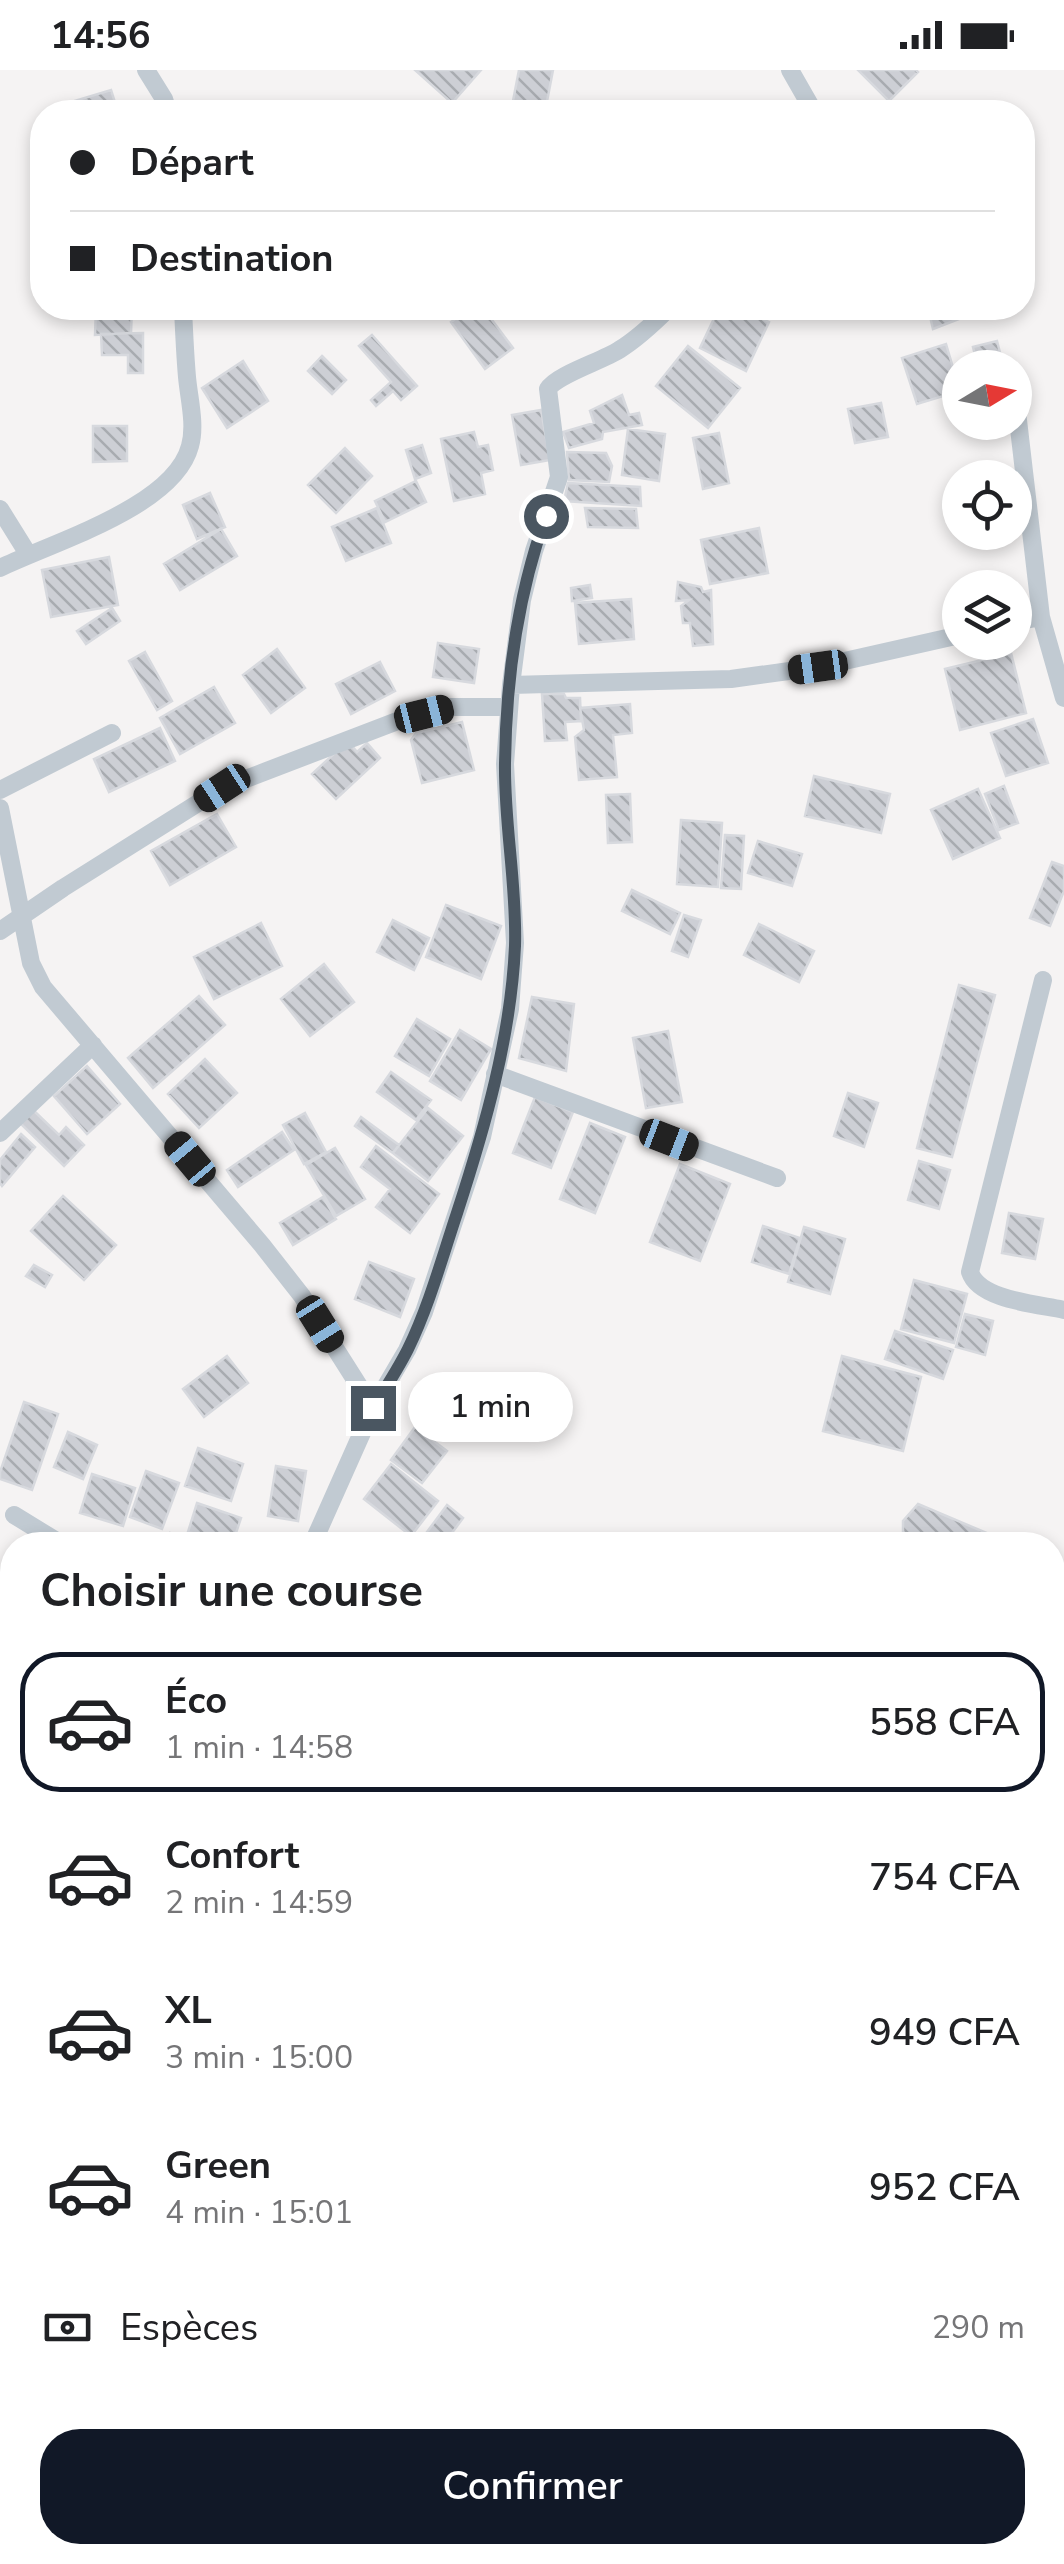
<!DOCTYPE html>
<html lang="fr">
<meta charset="utf-8">
<style>
:root{--surface:#fff;--page:#f6f6f6;--text:#202124;--muted:#757577;--line:#e0e0e0;--accent:#111827}
body{margin:0;font-family:"Nunito Sans",sans-serif;background:var(--page);color:var(--text);height:100vh;display:flex;flex-direction:column;font-size:38px;white-space:nowrap}
*{box-sizing:border-box;margin:0}
p{font-size:32px;color:var(--muted)}
.icon{flex:none;width:55px;height:55px;fill:none;stroke:currentColor;stroke-width:2;stroke-linecap:round;stroke-linejoin:round}
.map{position:relative;flex:1;overflow:hidden}
.panel{position:absolute;left:0px;top:1462px;width:1065px;height:1032px;display:flex;flex-direction:column;background:var(--surface);border-radius:40px 40px 0 0;box-shadow:0 5px 15px #0003}
.panel>*{flex:none}
.hud{position:absolute;left:30px;top:30px;width:1005px;height:220px;border-radius:40px;box-shadow:0 5px 15px #0003;display:grid;align-content:center;height:220px;padding:0 40px;background:var(--surface)}
.needle{width:65px;rotate:80deg}
.buttons{position:absolute;left:942px;top:280px;display:grid;gap:20px}
.buttons a{display:grid;place-items:center;width:90px;height:90px;border-radius:50%;background:var(--surface);box-shadow:0 5px 15px #0003;font-size:50px}
.end{position:absolute;width:45px;height:45px;margin:-22px;border:12px solid #4a5661;background:#fff;box-shadow:0 0 0 5px #fff}
.from{border-radius:50%}
.bubble{position:absolute;height:70px;border-radius:35px;background:var(--surface);box-shadow:0 5px 15px #0003;font-size:32px;font-weight:600;line-height:70px;text-align:center}
.car{position:absolute;width:30px;height:60px;margin:-30px -15px;border-radius:12px;box-shadow:0 0 8px 2px #0007;background:linear-gradient(#222 24%,#8ab4d8 0 40%,#222 0 76%,#8ab4d8 0 86%,#222 0)}
.hud b{display:flex;align-items:center;gap:35px;height:95px;font-size:38px}
.hud b+b{border-top:2px solid var(--line)}
.hud i{width:25px;height:25px;background:var(--text)}
ul{padding:0;list-style:none}
li{display:flex;align-items:center;gap:30px;height:140px;margin:0 20px 15px;padding:0 20px;border:5px solid transparent;border-radius:40px}
li div{flex:1}
li b{display:block;font-size:38px}
li em{font-style:normal;font-weight:600}
li.active{border-color:var(--accent)}
li>.icon{width:90px;height:90px;stroke-width:1.5}
h2{padding:0 40px;font-size:45px;line-height:120px}
.pay{display:flex;align-items:center;gap:25px;height:110px;padding:0 40px;font-size:38px}
.pay p{margin-inline-start:auto}
.primary-button{display:flex;gap:20px;margin-top:auto;padding:20px 40px}
.primary-button a{flex:1;height:115px;border-radius:40px;background:var(--accent);color:#fff;font-size:40px;font-weight:600;line-height:115px;text-align:center}
.status{display:flex;justify-content:space-between;align-items:center;height:70px;padding:0 50px;background:var(--surface);direction:ltr}
.status svg{height:28px;fill:currentColor}
.map>svg:first-child{display:block}
</style>
<div class="status"><b>14:56</b><svg viewBox="0 0 49 12"><path d="M0 12V9h3v3zM5 12V6h3v6zM10 12V3h3v9zM15 12V0h3v12zM26 1h20v11H26zM47 4h2v5h-2z"/></svg></div>
<div class="map">
<svg width="1064" height="2494" viewBox="0 0 1064 2494">
<defs>
<pattern id="building-back-hatch" width="6" height="6" patternUnits="userSpaceOnUse" patternTransform="scale(2.5)"><rect width="6" height="6" fill="#cdcfd5"/><path d="M-1 5l2 2M0 0l6 6M5-1l2 2" fill="none" stroke="#a8abb0"/></pattern>
</defs>
<rect width="100%" height="100%" fill="#f5f3f3"/>
<path fill="url(#building-back-hatch)" stroke="#d7d9de" stroke-width="2.5" d="M415 0H481L452 33Z
M519 0H553L545 42 512 36Z
M858 0H916L918 2 889 31Z
M111 20 118 42H52L51 38Z
M96 238H132L131 263 95 265Z
M470 238H483L513 278 485 299 451 252Z
M719 238H739L769 252 746 301 700 278Z
M928 238H956L959 249 933 259Z
M143 263V303H128V285H102L101 264Z
M372 265 417 316 401 330 393 321 376 336 371 330 391 312 359 276Z
M997 271 1004 298H978L973 277Z
M946 274 960 321 917 334 902 288Z
M688 276 740 318 708 358 656 316Z
M322 286 346 310 332 324 308 301Z
M243 291 268 331 227 358 202 318Z
M622 325 629 345 639 343 642 355 603 362 602 369 569 378 563 362 594 353 590 341Z
M881 333 888 367 855 373 848 339Z
M541 340 550 390 521 395 512 345Z
M93 356H127V391L93 392Z
M628 359 665 364 659 411 622 405Z
M474 362 478 377 488 375 493 400 481 403 485 424 454 431 441 369Z
M719 363 729 413 703 419 693 368Z
M422 375 431 403 415 409 406 380Z
M345 378 372 406 336 443 308 415Z
M567 382 606 383 612 396 609 412 569 410Z
M416 411 426 432 385 452 375 431Z
M568 413 640 417 641 436 564 431Z
M210 423 225 457 197 469 183 435Z
M377 438 391 473 346 491 332 457Z
M585 438 636 439 638 458 588 457Z
M759 458 768 503 710 514 701 470Z
M221 459 237 486 180 520 164 494Z
M109 487 118 535 51 547 42 500Z
M678 512 701 517 703 522 711 520 713 574 693 576 690 553H683L681 536 689 530 676 531Z
M590 515 592 528 572 531 571 518Z
M631 529 634 569 579 574 575 533Z
M112 538 120 551 86 574 77 561Z
M438 573 479 579 474 613 433 607Z
M277 579 305 618 271 643 243 605Z
M145 582 172 631 157 640 129 591Z
M1011 583 1026 643 960 660 945 599Z
M380 592 395 621 351 644 336 614Z
M214 617 235 653 180 684 160 648Z
M542 624H564L566 628H580L581 651 565 652 567 670 545 671Z
M630 634 632 663 613 665 617 707 579 710 575 667 584 660 580 638Z
M1033 649 1048 693 1006 706 991 663Z
M462 652 474 700 422 713 411 670 416 663Z
M160 658 175 691 109 722 94 689Z
M348 671 357 682 367 673 380 688 336 729 312 704Z
M814 706 890 724 881 763 805 746Z
M1004 716 1018 753 999 760 985 724Z
M978 719 1000 768 953 789 931 740Z
M630 724 632 772 608 773 606 725Z
M217 744 236 777 170 815 151 781Z
M681 750 722 753 718 817 677 814Z
M725 765 744 766 741 819 721 818Z
M758 771 802 784 792 816 748 803Z
M1052 792 1064 796V821L1050 856 1030 848Z
M632 820 680 843 670 864 622 841Z
M446 835 501 856 481 909 426 887Z
M684 845 701 850 688 887 672 881Z
M393 850 429 868 414 900 377 882Z
M261 853 282 896 214 929 194 887Z
M759 854 814 881 799 912 744 885Z
M324 894 354 932 310 966 281 929Z
M959 915 995 925 952 1087 917 1078Z
M199 926 225 955 153 1018 128 988Z
M532 927 574 934 566 1001 519 988Z
M417 949 450 969 429 1006 395 986Z
M460 960 491 979 461 1030 430 1011Z
M668 961 682 1032 646 1038 633 968Z
M205 989 237 1023 199 1058 168 1024Z
M87 996 120 1034 87 1064 54 1026Z
M391 1002 431 1030 416 1050 377 1022Z
M848 1023 878 1033 864 1077 834 1066Z
M535 1027 573 1042 551 1098 513 1083Z
M428 1038 463 1066 428 1111 393 1083Z
M32 1039 59 1065 66 1057 84 1075 64 1096 19 1052Z
M305 1043 326 1082 304 1094 283 1055Z
M361 1047 399 1075 393 1083 355 1056Z
M590 1053 625 1067 595 1143 560 1129Z
M282 1062 294 1080 238 1117 227 1100Z
M21 1064 35 1077 2 1116 0 1113V1090Z
M376 1076 439 1124 410 1163 376 1137 390 1119 361 1097Z
M335 1078 365 1129 336 1146 306 1095Z
M919 1091 950 1100 939 1139 908 1130Z
M680 1094 730 1114 700 1191 650 1172Z
M63 1126 116 1175 84 1210 31 1161Z
M323 1127 336 1149 293 1175 280 1153Z
M1009 1143 1043 1149 1035 1189 1002 1183Z
M763 1156 800 1168 789 1204 752 1192Z
M804 1157 845 1169 830 1224 788 1212Z
M369 1192 414 1209 400 1247 355 1229Z
M34 1195 52 1205 45 1217 26 1206Z
M914 1210 967 1224 954 1273 901 1259Z
M965 1244 993 1251 985 1285 956 1277Z
M895 1261 953 1280 943 1309 885 1289Z
M227 1286 248 1313 204 1347 183 1319Z
M842 1286 921 1307 903 1381 823 1361Z
M24 1332 58 1344 32 1420 0 1409V1402Z
M415 1357 447 1381 422 1413 391 1390Z
M68 1362 97 1375 83 1409 54 1397Z
M198 1378 243 1394 231 1431 185 1416Z
M391 1394 438 1431 411 1466 364 1429Z
M276 1396 306 1401 298 1451 268 1446Z
M146 1401 179 1413 162 1459 130 1447Z
M92 1404 135 1418 123 1456 80 1443Z
M197 1433 241 1448 232 1475 188 1462Z
M918 1434 1015 1475H897L903 1468V1451Z
M447 1435 463 1448 443 1475H436L424 1466Z
M170 1463 212 1475H167Z
M12 1713V1778L0 1770V1733Z
M1059 1752 1064 1755V1839L1052 1832V1763Z
M1052 1854 1064 1861V1915L1052 1908Z
M1064 1984V2061L1062 2065 1052 2059V2003Z
M1052 2088 1064 2095V2143L1052 2135Z
M1052 2186 1064 2193V2238L1052 2231Z
M1052 2284 1064 2291V2324L1060 2331 1052 2326Z
M12 2286V2320L0 2304V2295Z
M12 2407V2446L0 2427V2415Z
M12 2470V2482L27 2483 0 2494V2475Z"/>
<g fill="none" stroke-linecap="round" stroke-linejoin="round">
<g stroke="#7690ad" stroke-width="32">
<path id="trunk" d="M0 2120 12 2128
M656 2482 680 2494"/>
</g>
<path stroke="#c1cad2" stroke-width="18" d="M146 0 164 29 168 42
M790 0 814 42
M1016 333 1041 547 1064 628
M0 439 28 484
M0 498C53 472 174 437 190 376 196 355 189 329 187 307 185 284 184 261 183 238
M1015 552 1041 547
M511 615 731 609 818 597 960 565
M0 720 112 663
M0 738 31 893 43 917 262 1175 302 1226 373 1338
M0 861 63 818 222 718 400 650 448 637H509
M1043 910 970 1202C979 1230 1037 1234 1064 1240
M495 1004 777 1108
M0 1063 93 975
M14 1445 63 1475
M312 1475 373 1338 407 1280 424 1242 482 1067 510 939 515 873 505 694 511 615 522 530 534 481 559 407 548 319C556 305 602 291 619 280 637 269 654 253 669 238
M0 1668 12 1676
M1052 1669 1064 1650
M282 2494 311 2482"/>
<use href="#trunk" stroke="#9fb4c9" stroke-width="30"/>
</g>
<g fill="none" stroke-linecap="round" stroke-linejoin="round">
<path stroke="#4a5661" stroke-width="12" d="M373 1338C385 1319 398 1299 408 1279 429 1236 442 1188 457 1143 485 1057 511 967 515 876 517 815 504 754 505 693 506 610 518 524 546 446"/>
</g>
</svg>
<div class="buttons">
<a><svg class="needle" viewBox="-14 -14 28 28"><path d="M0-13l5 13h-10z" fill="#e53935"/><path d="M0 13l5-13h-10z" fill="#757577"/></svg></a>
<a><svg class="icon" aria-label="locate" viewBox="0 0 24 24"><circle cx="12" cy="12" r="6"/><path d="M12 2v4M12 18v4M2 12h4M18 12h4"/></svg></a>
<a><svg class="icon" aria-label="layers" viewBox="0 0 24 24"><path d="M12 4l9 5-9 5-9-5zM3 14l9 5 9-5"/></svg></a>
</div>
<i class="end from" style="left:546px;top:446px"></i>
<i class="end" style="left:373px;top:1338px"></i>
<div class="bubble" style="left:408px;top:1302px;width:165px">1 min</div>
<i class="car" style="left:818px;top:597px;rotate:262deg"></i>
<i class="car" style="left:424px;top:644px;rotate:76deg"></i>
<i class="car" style="left:222px;top:718px;rotate:237deg"></i>
<i class="car" style="left:669px;top:1070px;rotate:111deg"></i>
<i class="car" style="left:190px;top:1089px;rotate:320deg"></i>
<i class="car" style="left:320px;top:1254px;rotate:148deg"></i>
<div class="hud">
<b><i class="from"></i>Départ</b>
<b><i></i>Destination</b>
</div>
<section class="panel">
<h2>Choisir une course</h2>
<ul>
<li class="active"><svg class="icon" aria-label="car" viewBox="0 0 24 24"><path d="M5 17H2v-5l4-1 3-4h7l3 4 3 1v5h-3M9 17h6M6 11h13"/><circle cx="7" cy="17" r="2"/><circle cx="17" cy="17" r="2"/></svg><div><b>Éco</b><p>1 min · 14:58</p></div><em>558 CFA</em></li>
<li><svg class="icon" aria-label="car" viewBox="0 0 24 24"><path d="M5 17H2v-5l4-1 3-4h7l3 4 3 1v5h-3M9 17h6M6 11h13"/><circle cx="7" cy="17" r="2"/><circle cx="17" cy="17" r="2"/></svg><div><b>Confort</b><p>2 min · 14:59</p></div><em>754 CFA</em></li>
<li><svg class="icon" aria-label="car" viewBox="0 0 24 24"><path d="M5 17H2v-5l4-1 3-4h7l3 4 3 1v5h-3M9 17h6M6 11h13"/><circle cx="7" cy="17" r="2"/><circle cx="17" cy="17" r="2"/></svg><div><b>XL</b><p>3 min · 15:00</p></div><em>949 CFA</em></li>
<li><svg class="icon" aria-label="car" viewBox="0 0 24 24"><path d="M5 17H2v-5l4-1 3-4h7l3 4 3 1v5h-3M9 17h6M6 11h13"/><circle cx="7" cy="17" r="2"/><circle cx="17" cy="17" r="2"/></svg><div><b>Green</b><p>4 min · 15:01</p></div><em>952 CFA</em></li>
</ul>
<div class="pay"><svg class="icon" aria-label="cash" viewBox="0 0 24 24"><path d="M3 7h18v10H3z"/><circle cx="12" cy="12" r="2"/></svg>Espèces<p>290 m</p></div>
<div class="primary-button"><a>Confirmer</a></div>
</section>
</div>
